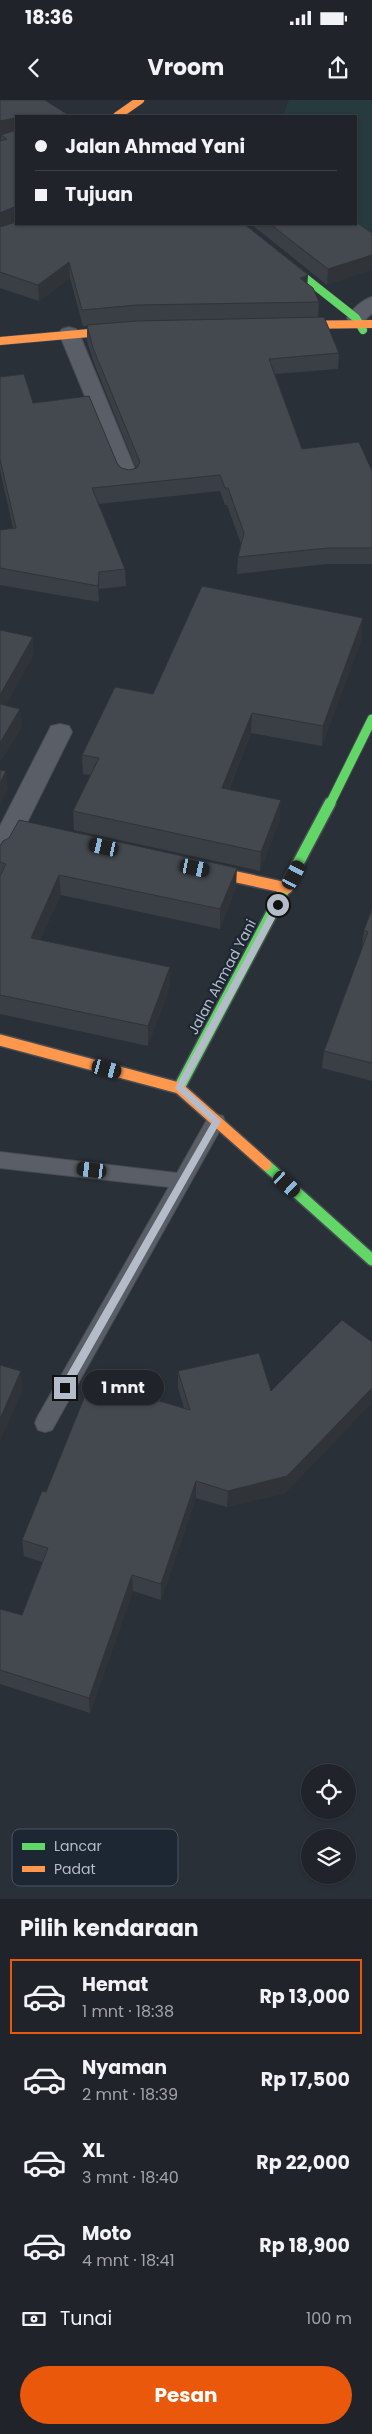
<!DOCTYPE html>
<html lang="id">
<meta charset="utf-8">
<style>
:root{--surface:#20242a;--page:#2d3036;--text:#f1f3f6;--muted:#a2a4a8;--line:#3d4147;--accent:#ea580c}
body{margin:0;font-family:Poppins,sans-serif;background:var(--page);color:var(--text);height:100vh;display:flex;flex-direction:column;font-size:19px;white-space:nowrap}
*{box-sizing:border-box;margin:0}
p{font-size:16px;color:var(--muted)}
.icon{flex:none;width:28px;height:28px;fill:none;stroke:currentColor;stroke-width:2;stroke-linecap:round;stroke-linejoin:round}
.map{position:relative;height:1799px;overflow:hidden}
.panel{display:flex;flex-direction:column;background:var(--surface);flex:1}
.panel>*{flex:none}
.hud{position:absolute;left:15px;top:15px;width:342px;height:110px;border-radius:0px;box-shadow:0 1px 4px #0004,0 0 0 1px var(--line);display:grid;align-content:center;height:110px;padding:0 20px;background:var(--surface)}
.fabs{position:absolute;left:301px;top:1664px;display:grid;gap:10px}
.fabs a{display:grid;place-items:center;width:55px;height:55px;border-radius:50%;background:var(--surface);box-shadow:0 1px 4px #0004,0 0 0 1px var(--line);font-size:25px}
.end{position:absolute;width:22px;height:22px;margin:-11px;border:6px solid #b4bcc9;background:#111;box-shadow:0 0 0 2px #111}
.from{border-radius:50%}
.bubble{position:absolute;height:35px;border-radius:18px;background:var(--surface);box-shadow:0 1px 4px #0004,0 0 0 1px var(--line);font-size:16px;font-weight:700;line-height:35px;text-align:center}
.car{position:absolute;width:15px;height:30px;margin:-15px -8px;border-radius:6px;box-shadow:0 0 4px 1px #0007;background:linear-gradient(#222 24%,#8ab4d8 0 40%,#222 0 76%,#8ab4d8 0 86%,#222 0)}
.hud b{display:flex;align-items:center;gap:18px;height:48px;font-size:19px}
.hud b+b{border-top:1px solid var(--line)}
.hud i{width:12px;height:12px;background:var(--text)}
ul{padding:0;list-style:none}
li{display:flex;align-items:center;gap:15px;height:75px;margin:0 10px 8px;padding:0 10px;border:2px solid transparent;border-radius:0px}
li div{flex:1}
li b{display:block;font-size:19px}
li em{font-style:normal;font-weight:700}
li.on{border-color:var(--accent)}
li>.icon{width:45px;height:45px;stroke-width:1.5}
h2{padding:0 20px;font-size:22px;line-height:60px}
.pay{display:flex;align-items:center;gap:12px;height:55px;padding:0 20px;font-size:19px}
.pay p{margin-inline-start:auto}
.primary-button{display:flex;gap:10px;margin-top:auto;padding:10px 20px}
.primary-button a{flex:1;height:58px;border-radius:30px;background:var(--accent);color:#fff;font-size:20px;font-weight:700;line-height:58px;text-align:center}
.status{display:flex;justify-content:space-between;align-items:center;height:35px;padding:0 25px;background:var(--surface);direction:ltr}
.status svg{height:14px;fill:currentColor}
header{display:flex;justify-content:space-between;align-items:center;height:65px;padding:0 20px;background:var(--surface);font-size:22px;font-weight:700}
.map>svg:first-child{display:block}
</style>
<div class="status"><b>18:36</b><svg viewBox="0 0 49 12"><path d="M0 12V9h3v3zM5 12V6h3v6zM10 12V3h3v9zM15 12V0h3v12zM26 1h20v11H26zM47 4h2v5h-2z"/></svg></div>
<header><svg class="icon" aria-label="back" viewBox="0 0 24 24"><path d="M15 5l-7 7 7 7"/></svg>Vroom<svg class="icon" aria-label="share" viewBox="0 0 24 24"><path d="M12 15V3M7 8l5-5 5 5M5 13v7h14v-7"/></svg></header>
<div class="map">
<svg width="372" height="1799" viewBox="0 0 372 1799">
<rect width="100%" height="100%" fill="#2a3038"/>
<path fill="#273a3e" d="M289 0H372V135L356 124V16H283Z"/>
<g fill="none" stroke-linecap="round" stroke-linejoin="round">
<g stroke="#484c53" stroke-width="2">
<path id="lane" d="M216 1014 223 1016 225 1021 52 1330 45 1332 38 1330 35 1323 38 1316 169 1087 0 1068V1052L177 1073 209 1016Z"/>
</g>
<g stroke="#484c53" stroke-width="2">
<path id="street" d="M372 197V213L363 222H349L347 218C352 209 362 200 372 197Z
M69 227 76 229 79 233 139 379 136 383 129 385 122 383 119 379 59 233 62 229Z
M60 624 69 626 72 632 13 751 9 757 0 760V726L48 632 51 626Z"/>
</g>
<g stroke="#484c53" stroke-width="9">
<path id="fast-far2" d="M237 124 356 218 363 230"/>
</g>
<g stroke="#484c53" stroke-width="11">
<path id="fast-far1" d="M330 704 372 619"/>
</g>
<g stroke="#484c53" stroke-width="14">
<path id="fast" d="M179 988 330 703
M266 1065 372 1160"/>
</g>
<g stroke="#484c53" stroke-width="9">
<path id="slow-far1" d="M117 16 140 0
M291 225 372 224
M0 241 123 230"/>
</g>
<g stroke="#484c53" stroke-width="14">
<path id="slow" d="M200 769 287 788
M0 940 179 988 266 1065"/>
</g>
<use href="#lane" fill="#5a5e66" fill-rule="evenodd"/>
<use href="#street" fill="#5a5e66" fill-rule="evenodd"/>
<use href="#fast-far2" stroke="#63d668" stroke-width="8"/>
<use href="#fast-far1" stroke="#63d668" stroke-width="9"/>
<use href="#fast" stroke="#63d668" stroke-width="11"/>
<use href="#slow-far1" stroke="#ff974d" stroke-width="8"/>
<use href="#slow" stroke="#ff974d" stroke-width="11"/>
</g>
<path fill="#3a3f45" d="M0 0 16 16V121L308 184 319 202 318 217 339 253 338 269 275 274 302 349 372 371V464H327L237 474 238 457 241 444 227 405H225L220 391 99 404 125 469 126 486 99 489V502L0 485V430L13 428 0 370V277L33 303 117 363 121 368 129 370 136 368 94 263 87 241V226H83L70 178 39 201 0 188V41L1 40V36H0Z
M251 124H356L327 185Z
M362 538 322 646 251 633 229 689 280 719 260 771 74 730 73 711 90 675 83 674 82 655 153 594Z
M0 746 236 787 220 829 61 795 40 840 170 867V886L148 946 0 914Z
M372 809V981L322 968 324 951 362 848 364 830Z
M178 1271 286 1393 227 1407 196 1398 161 1500 133 1491 90 1613 0 1584V1509L22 1515 42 1462 24 1456 22 1440 46 1392 184 1308 178 1288Z"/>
<path fill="#303338" d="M15 18 16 33 1 35V36H0V21Z
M15 106 16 121 0 129V113Z
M372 155V170L327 185 328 169Z
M69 162 70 178 39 201 38 185Z
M308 175 307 191 300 178Z
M99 472V502L98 486Z
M363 518 362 538 322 646 323 626Z
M33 537 34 555 0 616V595Z
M20 609 22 627 0 663V643Z
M252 613 251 633 221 707 222 688Z
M6 671 8 689 0 704V683Z
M281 700 280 719 260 771 261 752Z
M237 768 236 787 220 829V809Z
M59 775 61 795 32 858 31 838Z
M170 867V886L148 946V926Z
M21 1271 23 1289 0 1342V1319Z
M372 1288V1303L286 1393 227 1407 228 1391Z
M196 1381V1398L161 1500V1484Z
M132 1475 133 1491 90 1613 89 1598Z"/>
<path fill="#444950" stroke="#303338" d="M0 0H45L70 16H16V20L15 18 0 21Z
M16 30V106L0 113V41L7 39 1 35Z
M16 122V124H244L308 175 300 178 313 188 319 202 137 205 82 210 69 162 38 185 0 172V127Z
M356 122 372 133V155L328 169 270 124H356Z
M324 217 339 253 269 259 302 349 359 342 372 371V448H328L238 457 244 433 228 388H225L220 375 92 388 125 469 99 472 98 486 0 468V430L16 428 0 359V277L24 274 33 303 89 296 117 363 121 368 129 370 137 368 140 362 93 248 87 225 137 221Z
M202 486 363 518 323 626 252 613 222 688 281 700 261 752 73 711 99 658 82 655 115 587 153 594Z
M0 530 33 537 0 595Z
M0 604 20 609 0 643Z
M0 670 6 671 0 683Z
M19 720 237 768 220 809 59 775 31 838 170 867 148 926 0 895V776L6 764 0 762V746L3 741 9 738Z
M372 809V963L324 951 368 832 364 830Z
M342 1220 372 1242V1288L287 1376 228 1391 196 1381 161 1484 132 1475 89 1598 0 1570V1509L22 1515 48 1448 22 1440 42 1391 46 1392 91 1281 190 1310 178 1271 259 1253 271 1291Z
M0 1265 21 1271 0 1319Z"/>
<path fill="#b4bcc9" d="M275 803 282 805 184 987 221 1021 68 1291H61V1285L212 1022 175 988Z"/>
<g text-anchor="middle" stroke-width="4.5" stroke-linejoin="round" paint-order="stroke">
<g font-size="14" fill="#b4bcc9" stroke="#1d2633">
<text transform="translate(222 877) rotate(-62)" y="5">Jalan Ahmad Yani</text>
</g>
</g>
<rect x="12" y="1729" width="166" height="57" rx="8" fill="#1d2633" stroke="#4a5360" stroke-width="1"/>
<rect x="22" y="1743" width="23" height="7" fill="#63d668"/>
<rect x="22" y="1766" width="23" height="6" fill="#ff974d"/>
<g font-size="14" fill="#b4bcc9">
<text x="54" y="1751">Lancar</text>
<text x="54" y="1774">Padat</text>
</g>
</svg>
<div class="fabs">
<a><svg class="icon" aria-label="locate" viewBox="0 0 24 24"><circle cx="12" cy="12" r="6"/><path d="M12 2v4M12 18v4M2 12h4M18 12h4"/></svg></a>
<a><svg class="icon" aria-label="layers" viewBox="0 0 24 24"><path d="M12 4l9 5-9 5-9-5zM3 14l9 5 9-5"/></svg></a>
</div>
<i class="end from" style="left:278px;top:805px"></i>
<i class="end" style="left:65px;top:1288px"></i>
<div class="bubble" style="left:82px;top:1270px;width:82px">1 mnt</div>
<i class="car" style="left:104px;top:747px;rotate:283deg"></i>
<i class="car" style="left:195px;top:768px;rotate:102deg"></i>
<i class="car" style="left:294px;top:775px;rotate:28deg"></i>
<i class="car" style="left:107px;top:969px;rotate:105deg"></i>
<i class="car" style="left:92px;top:1070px;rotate:277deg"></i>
<i class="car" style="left:287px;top:1084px;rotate:132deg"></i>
<div class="hud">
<b><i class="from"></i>Jalan Ahmad Yani</b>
<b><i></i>Tujuan</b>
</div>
</div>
<section class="panel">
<h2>Pilih kendaraan</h2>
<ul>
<li class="on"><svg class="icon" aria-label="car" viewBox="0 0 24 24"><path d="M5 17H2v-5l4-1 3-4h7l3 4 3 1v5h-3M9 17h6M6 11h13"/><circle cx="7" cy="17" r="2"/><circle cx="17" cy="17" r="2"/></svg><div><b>Hemat</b><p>1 mnt · 18:38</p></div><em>Rp 13,000</em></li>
<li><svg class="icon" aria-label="car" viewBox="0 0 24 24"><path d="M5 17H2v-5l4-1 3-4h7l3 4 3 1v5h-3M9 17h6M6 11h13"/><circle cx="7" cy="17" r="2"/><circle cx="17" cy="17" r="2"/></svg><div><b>Nyaman</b><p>2 mnt · 18:39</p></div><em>Rp 17,500</em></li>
<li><svg class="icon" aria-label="car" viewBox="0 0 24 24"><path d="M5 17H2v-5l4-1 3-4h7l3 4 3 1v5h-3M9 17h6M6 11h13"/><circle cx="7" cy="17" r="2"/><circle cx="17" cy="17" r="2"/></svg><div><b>XL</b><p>3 mnt · 18:40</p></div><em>Rp 22,000</em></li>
<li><svg class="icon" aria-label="car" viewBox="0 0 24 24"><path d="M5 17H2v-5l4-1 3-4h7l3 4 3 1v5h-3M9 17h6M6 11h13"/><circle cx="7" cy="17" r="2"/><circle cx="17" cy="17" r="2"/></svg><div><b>Moto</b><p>4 mnt · 18:41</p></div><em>Rp 18,900</em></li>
</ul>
<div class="pay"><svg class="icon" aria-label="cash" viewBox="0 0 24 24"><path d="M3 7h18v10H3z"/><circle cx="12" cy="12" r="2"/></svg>Tunai<p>100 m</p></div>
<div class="primary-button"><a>Pesan</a></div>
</section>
